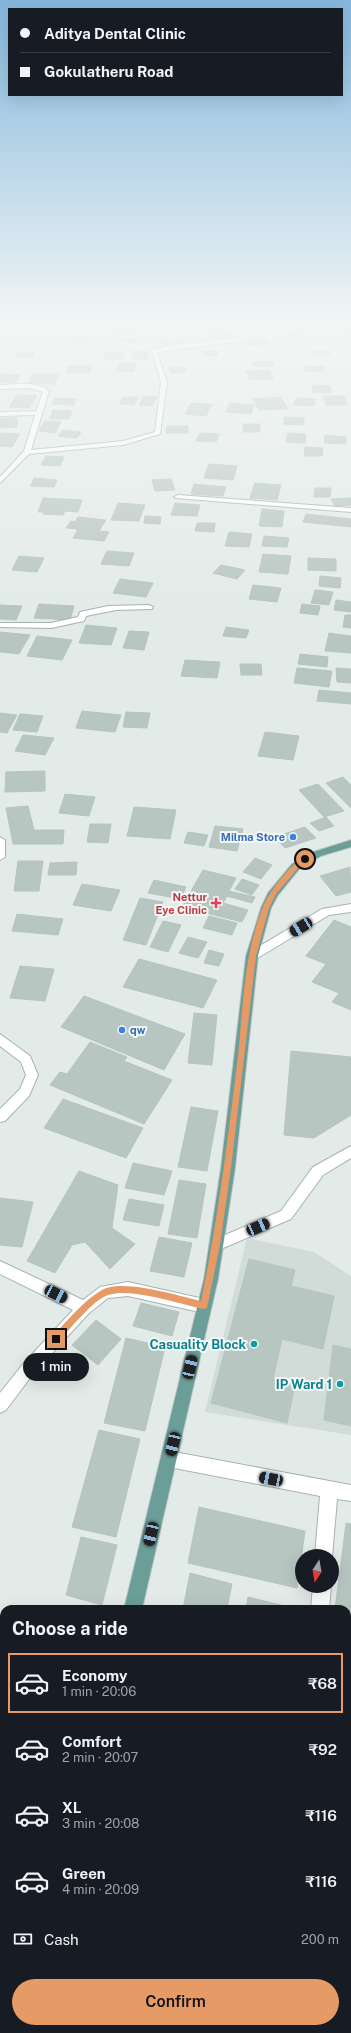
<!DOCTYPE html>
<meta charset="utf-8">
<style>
:root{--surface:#171b24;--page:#242831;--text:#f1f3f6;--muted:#9ea1a6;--line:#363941;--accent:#e69a66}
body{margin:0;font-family:"Public Sans",sans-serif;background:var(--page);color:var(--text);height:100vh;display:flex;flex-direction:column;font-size:15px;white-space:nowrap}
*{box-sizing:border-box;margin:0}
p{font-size:13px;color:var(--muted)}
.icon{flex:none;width:22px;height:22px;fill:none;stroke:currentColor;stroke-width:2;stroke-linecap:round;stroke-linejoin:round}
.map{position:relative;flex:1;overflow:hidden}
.sheet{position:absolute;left:0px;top:1605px;width:351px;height:428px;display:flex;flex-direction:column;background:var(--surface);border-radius:12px 12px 0 0;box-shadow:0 4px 16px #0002}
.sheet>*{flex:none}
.banner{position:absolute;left:8px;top:8px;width:335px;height:88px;border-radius:0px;box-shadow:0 4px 16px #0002;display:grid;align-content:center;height:88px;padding:0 12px;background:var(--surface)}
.needle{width:26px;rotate:191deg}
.fabs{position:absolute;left:295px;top:1549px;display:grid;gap:8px}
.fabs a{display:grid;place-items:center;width:44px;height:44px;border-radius:50%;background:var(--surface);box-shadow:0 4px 16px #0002;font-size:20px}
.end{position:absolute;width:18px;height:18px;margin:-9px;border:5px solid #e69a66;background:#111;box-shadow:0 0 0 2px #111}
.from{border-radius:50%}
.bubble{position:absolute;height:28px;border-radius:14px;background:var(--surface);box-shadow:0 4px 16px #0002;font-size:13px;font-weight:600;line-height:28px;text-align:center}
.car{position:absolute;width:12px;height:24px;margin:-12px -6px;border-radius:5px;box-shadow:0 0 3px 1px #0007;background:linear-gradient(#222 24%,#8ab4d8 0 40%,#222 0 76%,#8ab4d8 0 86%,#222 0)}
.banner b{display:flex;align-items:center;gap:14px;height:38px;font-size:15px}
.banner b+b{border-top:1px solid var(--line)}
.banner i{width:10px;height:10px;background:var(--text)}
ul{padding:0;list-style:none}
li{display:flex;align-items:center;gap:12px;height:60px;margin:0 8px 6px;padding:0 4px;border:2px solid transparent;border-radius:0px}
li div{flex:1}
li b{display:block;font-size:15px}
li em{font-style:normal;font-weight:600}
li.active{border-color:var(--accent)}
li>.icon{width:36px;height:36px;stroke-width:1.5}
h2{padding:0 12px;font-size:18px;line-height:48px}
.pay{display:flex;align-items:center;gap:10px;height:44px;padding:0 12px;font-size:15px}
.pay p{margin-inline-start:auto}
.action{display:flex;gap:8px;margin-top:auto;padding:8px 12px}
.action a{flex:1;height:46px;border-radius:24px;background:var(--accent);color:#111;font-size:16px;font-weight:600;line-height:46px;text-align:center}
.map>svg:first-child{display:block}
</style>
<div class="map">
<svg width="351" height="2033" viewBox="0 0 351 2033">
<rect width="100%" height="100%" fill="#e3ebe9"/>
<path fill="#d1dbd8" d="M247 1238 314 1252 351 1276V1435L205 1412Z"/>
<path fill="#b8c6c2" stroke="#b6c4c1" d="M336 325 351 326V331L335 330Z
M210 327 222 328 220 332H208Z
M118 328 138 330 133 336 113 335Z
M286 333 306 335 305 338 285 337Z
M214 334 232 335 230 340 212 338Z
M73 336 89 337 85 343 69 342Z
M122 338 138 339 136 343 120 342Z
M175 338 185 339 183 344H173Z
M161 339 173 340 169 345 157 344Z
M249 340 268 341 267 346H247Z
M314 350 330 351 329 355 314 354Z
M132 351H147L148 359H133Z
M205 351H218L217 356 203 355Z
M19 352 35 353 32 358 16 357Z
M104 352H123V359L104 360Z
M253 361 274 362V367L253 366Z
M118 363H136L134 372 116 371Z
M68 366H91L90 373H67Z
M306 366 324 367 323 372 305 371Z
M185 367 187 372 171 373 169 368Z
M269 370 274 379 250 380 245 371Z
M33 373 59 374 55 384 29 383Z
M1 374 20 375 15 383 0 382Z
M313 385 331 386 330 393 312 392Z
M17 395 37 396 29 408 9 407Z
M144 396 157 397 152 406 139 405Z
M323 396H344L347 405H326Z
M123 397H138L134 405 120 404Z
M281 397 288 409 259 410 253 399Z
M55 398 76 399 74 405 52 404Z
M296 398 315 399 314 406 294 405Z
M191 403 212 404 206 416 185 414Z
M230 403 254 405 251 414 226 412Z
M53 410 72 411 69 419H50Z
M284 417 304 418V425L284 424Z
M0 418H17V427L0 428Z
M45 421 61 422 55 433 39 431Z
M243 424H260V432H243Z
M167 426H188V433H166Z
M63 430 81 432 77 438 58 436Z
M0 433 20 434 12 447 0 446Z
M200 433 219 434 216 442 196 441Z
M288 433 306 434 305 443 286 442Z
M325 435 346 437V444L324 443Z
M305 447 323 448 322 456H304Z
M46 456 64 457 60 466 41 465Z
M209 464 237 466 233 480 204 478Z
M34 478 57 480 54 487 31 486Z
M171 479 175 490 155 491 152 480Z
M255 483 281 485 277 500 250 498Z
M194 484 226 487 223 496 191 494Z
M315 488H331L330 497H314Z
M43 498 82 500 78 512 65 511 63 515 43 514 44 512H38Z
M351 498V505L335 506 331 499Z
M118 503 145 505 139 521 111 520Z
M175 503 200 505 197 516 171 515Z
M262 509 284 511 282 527 259 526Z
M306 514 351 519V527L303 522Z
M145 516 161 517 160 524 144 523Z
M78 517 106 520 99 531 109 532 104 541 73 538 78 529 66 528 71 521 75 522Z
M197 523H215L214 532 195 531Z
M229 532 252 534 249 547 225 546Z
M264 536 289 538 287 547 262 546Z
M107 551 134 553 129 566 101 564Z
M263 554 291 556 288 574 259 572Z
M19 556 44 558 37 572 12 570Z
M308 558 336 559V571L308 570Z
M221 565 245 570 237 579 213 573Z
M320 576 341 578 340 588 319 586Z
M120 579 153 583 146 597 113 593Z
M253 585 281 588 277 602 249 599Z
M315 590 333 592 329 605 311 603Z
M336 600 351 602V612L334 610Z
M39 604 74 606 70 620 34 618Z
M302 604 320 606 318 615 300 613Z
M0 605 22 606 16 620 0 619Z
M345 615H351V628L343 627Z
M86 625 117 628 111 645 79 643Z
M226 627 249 630 246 638 223 636Z
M129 631 149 632 144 650 123 648Z
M0 632 30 635 19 654 0 652Z
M329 633 351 636V653L325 651Z
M37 636 72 640 62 660 27 656Z
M300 654 328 657 327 667 298 664Z
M185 660 220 662 217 678 181 676Z
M240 664H261L262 675H241Z
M297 668 332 671 329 687 294 683Z
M336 668 351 669V683L337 682Z
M319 690 351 693V704L317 701Z
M82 711 121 715 115 732 76 728Z
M126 712 150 713 147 728 123 727Z
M0 713 17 715 7 733 0 732Z
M20 714 43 716 37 732 13 730Z
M265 732 299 736 293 760 258 756Z
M23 735 54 738 45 755 15 751Z
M45 771V791L5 792 6 772Z
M343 777 351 785V808L326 783Z
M318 784 344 811 324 817 299 790Z
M65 794 95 797 89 816 59 813Z
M28 806 34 830H64L63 844H13L6 808Z
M134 807 176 810 170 839 127 836Z
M326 817 334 826 319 831 310 823Z
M90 824H111L108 843 87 842Z
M215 826 243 829 237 851 209 847Z
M305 827 316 838 285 848 275 837Z
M188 832 208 835 204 846 184 843Z
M255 858 272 865 261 879 243 872Z
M18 861H43L39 891H14Z
M77 862 76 875H48L50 863Z
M350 867 351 892 336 896 320 876Z
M203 870 236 878 229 891 255 897 252 903 227 896 223 903 248 910 242 922 182 907Z
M242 879 259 885 252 895 235 889Z
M154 880 186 887 181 899 148 893Z
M82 884 120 890 111 911 73 905Z
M140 898 163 902 146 945 123 940Z
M17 914 63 919 58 935 12 931Z
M209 916 237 923 232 935 203 928Z
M334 920 351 927V1010L332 1002 339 993 312 982 326 964 306 956Z
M163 921 181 925 168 952 150 947Z
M188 937 207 942 198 958 179 953Z
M209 950 224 954 219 966 204 963Z
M139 959 217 980 203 1008 123 987Z
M20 966 54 969 45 1001 10 998Z
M84 996 185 1034 164 1070 61 1027Z
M194 1013 217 1015 212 1065 188 1063Z
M90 1042 127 1057 124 1061 172 1080 144 1124 50 1085 60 1072 67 1074Z
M291 1051 351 1057V1115L314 1138 284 1135Z
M63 1099 143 1128 126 1158 44 1128Z
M191 1107 218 1111 207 1171 178 1167Z
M133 1163 172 1171 164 1195 125 1188Z
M79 1171 118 1185 112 1228 135 1244 110 1269 85 1242 72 1245 55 1273 27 1261Z
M179 1180 206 1184 197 1238 168 1234Z
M0 1198 33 1202 22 1247 0 1245Z
M129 1199 164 1205 159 1226 123 1220Z
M159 1237 192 1243 184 1277 150 1271Z
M249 1259 295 1270 291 1286 334 1296 323 1349 282 1339 273 1379 295 1385 287 1423 211 1403Z
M141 1303 179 1312 172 1336 133 1326Z
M96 1320 121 1339 98 1365 72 1345Z
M126 1338 165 1347 145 1431 104 1423Z
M333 1345 351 1349V1426L324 1420Z
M99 1430 140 1439 116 1537 72 1527Z
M199 1507 305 1531 297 1588 188 1563Z
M346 1523 351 1524V1652L347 1651V1609H335Z
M81 1537 117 1545 102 1605 66 1595Z
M190 1573 232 1584 227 1609H183Z
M248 1597 293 1608V1609H246Z
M347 1664 351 1665V1712L347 1710Z
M0 1679 4 1680V1746L0 1757Z
M4 1767V1948L0 1959V1778Z
M347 1823 351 1825V1911L347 1910Z
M347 2007 351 2009V2033H290L291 2029H347Z
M106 2029H135L134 2033H115Z
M170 2029H186L203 2033H170Z"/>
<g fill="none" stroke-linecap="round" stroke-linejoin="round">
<g stroke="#a6b3b1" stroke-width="2">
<path id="minor" d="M70 325H81L61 331 0 332V328L61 327Z
M303 325H320L266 334 234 342 157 352 167 382 160 434 123 445 29 454 0 483V477L24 451 35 415 0 416V412L36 411 43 392 30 388 0 389V385C15 385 36 380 49 391L31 450 123 441 155 432 161 382 152 350 166 346 234 338 266 330Z
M178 495 351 508V512L176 498 174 497Z
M149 605 153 607 152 609 116 610 86 616 84 621 51 628 0 627V623H51L78 617 80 612 108 606Z
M0 837 5 840V857L0 860Z
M351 904V912L329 915 256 959H248L246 956 248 953 322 909Z
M0 1034 30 1056 38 1075 29 1096 5 1121 0 1122V1109L20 1089 26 1075 21 1062 0 1046Z
M351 1146V1158L323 1175 291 1219 221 1249 216 1251 211 1249 209 1245 211 1241 281 1211 313 1167Z
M0 1261 83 1300 100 1287 128 1282 204 1299 209 1301 211 1306 209 1311 204 1313 128 1296 108 1298 89 1313 33 1374 6 1410 0 1413V1393L23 1364 73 1310 0 1274Z
M169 1451 351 1485V1501L337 1499 332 1557 315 1556 320 1496 169 1467 163 1465 161 1459 163 1453Z
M313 1586H331L329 1609H311Z
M253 2029H275V2033H253Z"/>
</g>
<g stroke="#c2c8c8" stroke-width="2">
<path id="major" d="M351 840V847L321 856 300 868 278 895 271 908 258 956 235 1168 218 1279 142 1609H124L204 1279 221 1168 246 956 261 908 268 893 292 864 313 852Z
M11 2029H33L32 2033H10Z"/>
</g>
<use href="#minor" fill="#fff" fill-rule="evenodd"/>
<use href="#major" fill="#6b9d99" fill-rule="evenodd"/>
</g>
<linearGradient id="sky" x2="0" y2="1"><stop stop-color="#84b6dd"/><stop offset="0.53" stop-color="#f2f6f5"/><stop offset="1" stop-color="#f2f6f5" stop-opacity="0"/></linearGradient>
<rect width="351" height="610" fill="url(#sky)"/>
<path fill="#e69a66" d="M305 857 307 861 298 868 276 894 269 908 256 956 231 1168 220 1245 207 1308 204 1309C179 1304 131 1287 108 1295 93 1300 70 1329 59 1341H53V1336C68 1320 83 1301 102 1290 122 1278 179 1296 201 1301 218 1220 228 1138 238 1056 243 1007 244 953 263 907 269 892 290 864 305 857Z"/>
<g fill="#3f7fe0" stroke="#f3f8f6" stroke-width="1.5">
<circle cx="293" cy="837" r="4"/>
<circle cx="122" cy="1030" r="4"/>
</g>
<path fill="#e0444e" stroke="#f3f8f6" stroke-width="1.5" d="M214 897h4v4h4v4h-4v4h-4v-4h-4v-4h4z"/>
<g fill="#0f9aa8" stroke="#f3f8f6" stroke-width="1.5">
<circle cx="254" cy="1344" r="4"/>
<circle cx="340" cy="1384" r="4"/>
</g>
<g text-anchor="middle" stroke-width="4" stroke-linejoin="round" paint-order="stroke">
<g font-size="11" font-weight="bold" fill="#366cbe" stroke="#f3f8f6" text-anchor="end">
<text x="285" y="841">Milma Store</text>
<text x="130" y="1034" text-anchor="start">qw</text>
</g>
<g font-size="11" font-weight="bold" fill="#be3a42" stroke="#f3f8f6" text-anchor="end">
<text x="207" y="901">Nettur<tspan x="207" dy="13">Eye Clinic</tspan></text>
</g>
<g font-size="13" font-weight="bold" fill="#0d838f" stroke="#f3f8f6" text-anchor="end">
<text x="246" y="1349">Casuality Block</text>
<text x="332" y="1389">IP Ward 1</text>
</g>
</g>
</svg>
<div class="fabs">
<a><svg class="needle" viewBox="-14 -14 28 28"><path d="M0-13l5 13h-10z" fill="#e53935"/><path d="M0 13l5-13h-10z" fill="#9ea1a6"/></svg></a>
</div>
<i class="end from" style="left:305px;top:859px"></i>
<i class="end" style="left:56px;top:1339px"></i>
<div class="bubble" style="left:23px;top:1353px;width:66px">1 min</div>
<i class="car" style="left:301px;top:927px;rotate:239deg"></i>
<i class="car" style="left:258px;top:1227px;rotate:67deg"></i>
<i class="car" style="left:56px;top:1294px;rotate:117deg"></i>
<i class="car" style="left:190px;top:1367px;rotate:13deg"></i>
<i class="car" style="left:173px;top:1444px;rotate:193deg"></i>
<i class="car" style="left:271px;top:1479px;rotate:281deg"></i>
<i class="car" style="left:151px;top:1534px;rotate:193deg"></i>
<div class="banner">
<b><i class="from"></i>Aditya Dental Clinic</b>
<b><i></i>Gokulatheru Road</b>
</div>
<section class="sheet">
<h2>Choose a ride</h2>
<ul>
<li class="active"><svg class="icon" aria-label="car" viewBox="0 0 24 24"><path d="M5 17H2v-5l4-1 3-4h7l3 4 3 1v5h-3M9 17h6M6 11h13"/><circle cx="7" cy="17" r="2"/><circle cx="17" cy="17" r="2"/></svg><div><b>Economy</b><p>1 min · 20:06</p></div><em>₹68</em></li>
<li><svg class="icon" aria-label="car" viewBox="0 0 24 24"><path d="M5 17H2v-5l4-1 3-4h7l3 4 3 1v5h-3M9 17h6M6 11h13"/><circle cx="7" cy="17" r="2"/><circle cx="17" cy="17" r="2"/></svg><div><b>Comfort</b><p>2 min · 20:07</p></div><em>₹92</em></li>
<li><svg class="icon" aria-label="car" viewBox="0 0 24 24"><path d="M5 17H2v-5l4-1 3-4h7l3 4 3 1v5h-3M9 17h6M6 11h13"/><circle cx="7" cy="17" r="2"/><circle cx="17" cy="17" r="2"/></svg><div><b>XL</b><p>3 min · 20:08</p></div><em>₹116</em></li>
<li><svg class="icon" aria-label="car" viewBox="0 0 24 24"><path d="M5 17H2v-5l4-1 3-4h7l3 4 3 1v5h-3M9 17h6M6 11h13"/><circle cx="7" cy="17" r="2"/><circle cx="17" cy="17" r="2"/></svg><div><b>Green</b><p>4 min · 20:09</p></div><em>₹116</em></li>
</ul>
<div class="pay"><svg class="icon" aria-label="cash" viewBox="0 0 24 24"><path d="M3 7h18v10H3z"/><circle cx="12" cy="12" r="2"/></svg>Cash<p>200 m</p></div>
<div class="action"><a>Confirm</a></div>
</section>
</div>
